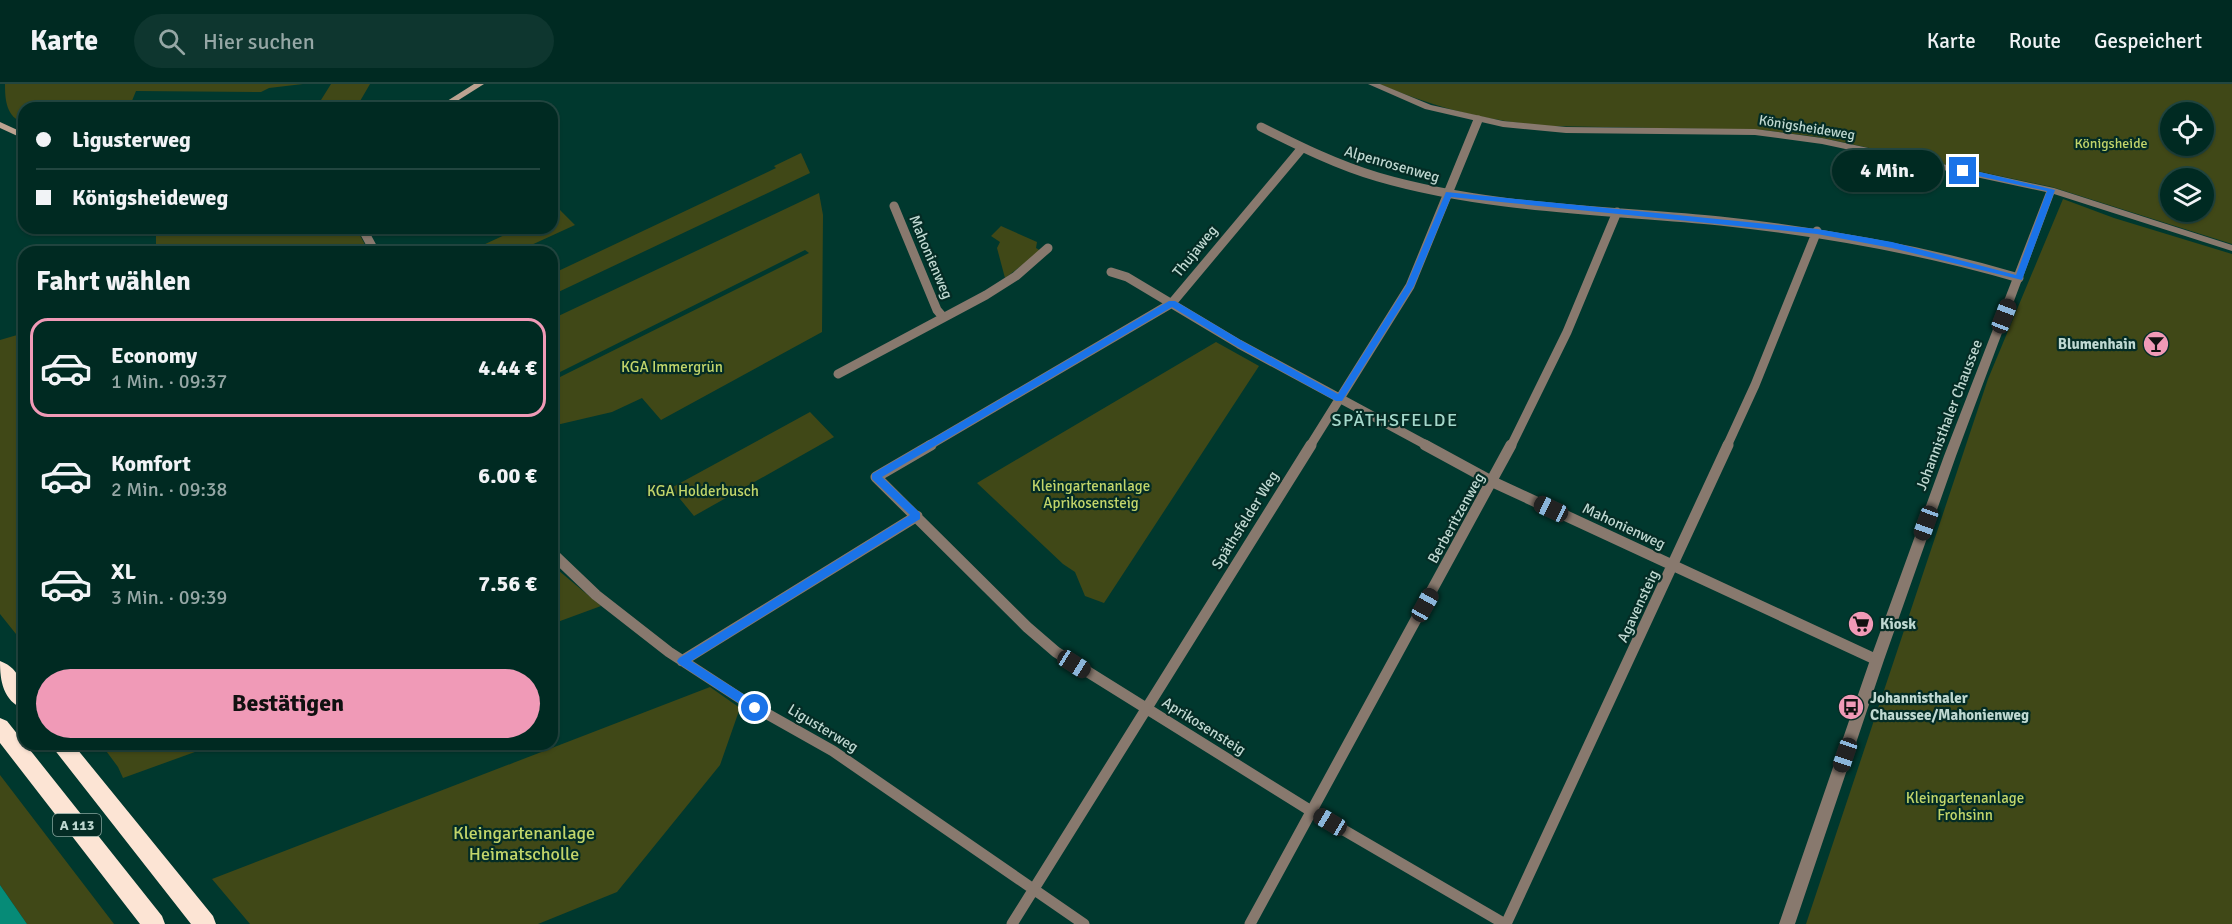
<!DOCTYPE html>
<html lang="de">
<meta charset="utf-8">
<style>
:root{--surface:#002a22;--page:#0e362f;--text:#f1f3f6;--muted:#95a7a5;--line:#224640;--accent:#f09ab7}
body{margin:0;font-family:Signika,sans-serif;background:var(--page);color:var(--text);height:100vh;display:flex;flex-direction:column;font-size:22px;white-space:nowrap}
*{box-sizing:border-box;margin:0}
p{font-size:20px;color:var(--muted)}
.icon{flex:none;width:33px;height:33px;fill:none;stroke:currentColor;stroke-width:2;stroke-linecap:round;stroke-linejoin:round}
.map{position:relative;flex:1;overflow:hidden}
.panel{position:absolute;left:18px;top:162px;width:540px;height:504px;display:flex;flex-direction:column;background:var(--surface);border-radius:18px;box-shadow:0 2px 4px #0004,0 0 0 2px var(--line)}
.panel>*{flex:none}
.hud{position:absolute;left:18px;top:18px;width:540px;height:132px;border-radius:18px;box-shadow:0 2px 4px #0004,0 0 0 2px var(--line);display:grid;align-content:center;height:132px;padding:0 18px;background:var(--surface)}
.fabs{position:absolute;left:2160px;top:18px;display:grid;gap:12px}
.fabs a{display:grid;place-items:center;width:54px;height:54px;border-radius:50%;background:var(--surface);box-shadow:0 2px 4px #0004,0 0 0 2px var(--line);font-size:30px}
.end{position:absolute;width:27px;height:27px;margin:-14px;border:8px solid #1a73e8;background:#fff;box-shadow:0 0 0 3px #fff}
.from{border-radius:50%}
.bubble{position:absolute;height:42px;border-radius:21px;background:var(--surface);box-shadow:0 2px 4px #0004,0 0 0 2px var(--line);font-size:20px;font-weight:700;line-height:42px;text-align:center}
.car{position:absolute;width:18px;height:36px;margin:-18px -9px;border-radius:8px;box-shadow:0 0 4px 2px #0007;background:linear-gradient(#222 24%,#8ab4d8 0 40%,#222 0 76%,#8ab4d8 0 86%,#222 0)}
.hud b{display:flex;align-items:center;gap:21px;height:57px;font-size:22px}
.hud b+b{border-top:2px solid var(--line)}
.hud i{width:15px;height:15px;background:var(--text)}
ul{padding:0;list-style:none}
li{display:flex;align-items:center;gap:18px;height:99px;margin:0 12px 9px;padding:0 6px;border:3px solid transparent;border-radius:18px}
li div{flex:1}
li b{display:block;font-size:22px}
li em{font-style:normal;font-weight:700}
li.current{border-color:var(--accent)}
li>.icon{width:54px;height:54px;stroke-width:1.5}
h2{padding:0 18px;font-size:27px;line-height:72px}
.primary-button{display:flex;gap:12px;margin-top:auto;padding:12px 18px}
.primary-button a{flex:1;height:69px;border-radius:36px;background:var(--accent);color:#111;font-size:24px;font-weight:700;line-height:69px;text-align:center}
header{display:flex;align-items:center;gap:36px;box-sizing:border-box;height:84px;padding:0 30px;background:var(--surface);border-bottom:2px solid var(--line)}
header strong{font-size:28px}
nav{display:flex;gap:33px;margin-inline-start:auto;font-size:21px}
.search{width:420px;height:54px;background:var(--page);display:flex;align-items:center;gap:15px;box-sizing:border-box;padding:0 21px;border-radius:33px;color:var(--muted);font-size:22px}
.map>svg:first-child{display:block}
</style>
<header>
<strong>Karte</strong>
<div class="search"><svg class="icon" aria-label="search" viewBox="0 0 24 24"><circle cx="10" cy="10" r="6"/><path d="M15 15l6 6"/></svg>Hier suchen</div>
<nav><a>Karte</a><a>Route</a><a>Gespeichert</a></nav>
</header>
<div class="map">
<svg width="2232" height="840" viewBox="0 0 2232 840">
<rect width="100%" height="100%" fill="#00382e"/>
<path fill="#404817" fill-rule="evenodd" d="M5 0H303L269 4 261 8 136 7 129 24H24V39C6 33 5 16 5 0Z
M331 0H370L356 24H316Z
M1379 0H2232V160L2052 103 1818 53 1763 46 1549 42C1485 37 1437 24 1379 0ZM2170 28H2204V62H2170ZM2170 94H2204V128H2170Z
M801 69 810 89 552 211V190L776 84 774 82Z
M819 109 823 131 822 248 661 336 642 314 612 328 552 342V297L809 169 805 166 552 292V235Z
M2063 115 2114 134 2232 170V840H1806L1988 295Z
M560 126 575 141 516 168H468L520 144H552V129Z
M1001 142 1037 158 1036 164 1041 167 1005 194 997 164 1000 158 991 152Z
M156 144H356L369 168H156Z
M24 249V560L0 530V256Z
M1216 258 1259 282 1104 519 1085 512 1075 488 1063 480 977 399Z
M810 328 834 353 694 432 671 404Z
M552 481 601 522 552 540Z
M710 603 740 624 720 681 617 808 538 840H250L212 795Z
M101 660H217L123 694 118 683Z
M0 691 114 840H27L0 801Z"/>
<path fill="#068b77" d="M0 801 27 840H0Z"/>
<path fill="#1d564b" d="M2150 251 2163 255 2161 270 2147 265Z"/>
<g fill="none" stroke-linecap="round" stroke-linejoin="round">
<path stroke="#88796e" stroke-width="9" d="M1261 43C1299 62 1337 81 1378 93 1488 125 1607 126 1720 137 1822 148 1921 165 2019 194
M894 122 937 226 943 233
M362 144 375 168
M1111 188 1127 193 1239 260 1428 362
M838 290 986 211 1016 192 1048 164
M928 362 1172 219 1302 64
M1310 362 1410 202 1478 36
M1511 362 1567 248 1617 128
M1727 362 1755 301 1817 147"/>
<path stroke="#88796e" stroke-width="11" d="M931 361 876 393 1027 543 1056 568 1311 727 1505 840
M1425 361 1493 398 1877 576
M552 469 596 511 669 568 746 618 833 667 1084 840
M682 577 917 432
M1012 840 1311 361
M1250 840 1511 361
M1506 840 1728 361"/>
<path fill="#88796e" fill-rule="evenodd" d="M1368 0H1380L1431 21 1503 37 1566 43 1755 45 1822 54 2054 104 2232 161V167L2054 110 1956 372 1884 576 1795 840H1779L1870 576 1944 372 2046 108 1822 60 1755 51 1566 49 1503 43 1425 25Z"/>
<path fill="#bca391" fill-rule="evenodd" d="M474 0H484L446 24H436Z
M0 38 24 49V55L0 44Z"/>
<path fill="#fce4d4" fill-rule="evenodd" d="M0 577C22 585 24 605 24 625 3 617 0 597 0 577Z
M0 634 7 637 162 832 165 840H140L0 659Z
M50 660H73L213 832 216 840H191Z"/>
</g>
<path fill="#1a73e8" d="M1963 84 2055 106 2022 196 1892 164 1817 150 1451 113 1414 202 1342 317H1336L1236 262 1172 223 882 393 920 429V435L691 577 759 620V627H751L679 580 677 577 679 574 910 431 872 395V390L1169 217H1175L1242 257 1338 310 1406 202 1446 108 1817 145 1892 158 2016 191 2047 107 1960 88V85Z"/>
<defs>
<g id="bar-disc" transform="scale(1.35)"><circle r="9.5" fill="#f09ab7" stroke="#042c25"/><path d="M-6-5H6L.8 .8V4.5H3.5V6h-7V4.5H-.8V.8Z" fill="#111"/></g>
<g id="supermarket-disc" transform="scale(1.35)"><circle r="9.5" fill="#f09ab7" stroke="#042c25"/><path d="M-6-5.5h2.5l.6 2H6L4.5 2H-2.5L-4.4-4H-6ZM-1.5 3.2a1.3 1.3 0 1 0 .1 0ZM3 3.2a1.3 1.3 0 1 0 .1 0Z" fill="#111"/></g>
<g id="bus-disc" transform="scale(1.35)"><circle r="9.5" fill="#f09ab7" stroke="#042c25"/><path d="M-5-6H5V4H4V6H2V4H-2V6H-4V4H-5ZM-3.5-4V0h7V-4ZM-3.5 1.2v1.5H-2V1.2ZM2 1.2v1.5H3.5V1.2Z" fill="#111"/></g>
</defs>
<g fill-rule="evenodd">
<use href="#bar-disc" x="2156" y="260"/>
<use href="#supermarket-disc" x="1861" y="540"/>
<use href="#bus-disc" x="1851" y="623"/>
</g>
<g text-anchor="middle" stroke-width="4.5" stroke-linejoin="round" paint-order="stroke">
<g font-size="14" fill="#bfd8d1" stroke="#042c25">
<text transform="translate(1807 43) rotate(9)" y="5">Königsheideweg</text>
</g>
<g font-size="14" fill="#c2d56a" stroke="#042c25">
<text x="2111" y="64">Königsheide</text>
</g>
<rect fill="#042c25" stroke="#87a49d" stroke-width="1.5" x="53" y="730" width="48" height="22" rx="4.5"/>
<g font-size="14" font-weight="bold" fill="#bfd8d1">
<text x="77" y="746">A 113</text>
</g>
<g font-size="15" fill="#bfd8d1" stroke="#042c25">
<text transform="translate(1392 80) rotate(16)" y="5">Alpenrosenweg</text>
<text transform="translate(1195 167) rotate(-51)" y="5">Thujaweg</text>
<text transform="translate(931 173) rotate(67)" y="5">Mahonienweg</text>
<text transform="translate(1949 331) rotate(-69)" y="5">Johannisthaler Chaussee</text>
<text transform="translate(1456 434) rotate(-61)" y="5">Berberitzenweg</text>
<text transform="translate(1245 436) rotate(-58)" y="5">Späthsfelder Weg</text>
<text transform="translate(1624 442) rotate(25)" y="5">Mahonienweg</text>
<text transform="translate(1638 522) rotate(-65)" y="5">Agavensteig</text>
<text transform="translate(1204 642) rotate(32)" y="5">Aprikosensteig</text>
<text transform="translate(823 644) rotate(31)" y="5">Ligusterweg</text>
</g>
<g font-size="15" font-weight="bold" fill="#bfd8d1" stroke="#042c25" text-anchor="start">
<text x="2136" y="265" text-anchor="end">Blumenhain</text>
<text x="1880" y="545">Kiosk</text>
<text x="1870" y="619">Johannisthaler<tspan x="1870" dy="17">Chaussee/Mahonienweg</tspan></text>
</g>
<g font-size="15" fill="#c2d56a" stroke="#042c25">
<text x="672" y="288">KGA Immergrün</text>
<text x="1091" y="407">Kleingartenanlage<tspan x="1091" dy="17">Aprikosensteig</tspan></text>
<text x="703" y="412">KGA Holderbusch</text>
<text x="1965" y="719">Kleingartenanlage<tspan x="1965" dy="17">Frohsinn</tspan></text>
</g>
<g font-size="18" letter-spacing="1.5" fill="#a5d9cc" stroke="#042c25">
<text x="1395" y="342">SPÄTHSFELDE</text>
</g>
<g font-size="18" fill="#c2d56a" stroke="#042c25">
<text x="524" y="755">Kleingartenanlage<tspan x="524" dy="21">Heimatscholle</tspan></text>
</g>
</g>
</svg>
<div class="fabs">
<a><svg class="icon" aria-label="locate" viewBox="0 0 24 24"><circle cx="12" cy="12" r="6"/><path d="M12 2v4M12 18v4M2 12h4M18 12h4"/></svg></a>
<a><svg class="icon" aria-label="layers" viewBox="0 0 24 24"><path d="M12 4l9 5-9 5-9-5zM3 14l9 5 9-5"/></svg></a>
</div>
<i class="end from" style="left:755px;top:624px"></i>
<i class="end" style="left:1963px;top:87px"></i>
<div class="bubble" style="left:1832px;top:66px;width:111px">4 Min.</div>
<i class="car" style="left:2004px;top:232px;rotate:21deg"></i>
<i class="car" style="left:1551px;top:425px;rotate:295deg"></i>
<i class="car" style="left:1926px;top:439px;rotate:200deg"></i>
<i class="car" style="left:1425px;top:521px;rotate:29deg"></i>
<i class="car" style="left:1074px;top:580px;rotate:122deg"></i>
<i class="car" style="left:1845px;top:671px;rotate:199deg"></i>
<i class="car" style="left:1330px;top:738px;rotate:301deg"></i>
<div class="hud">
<b><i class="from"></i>Ligusterweg</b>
<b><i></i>Königsheideweg</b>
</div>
<section class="panel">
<h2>Fahrt wählen</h2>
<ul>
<li class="current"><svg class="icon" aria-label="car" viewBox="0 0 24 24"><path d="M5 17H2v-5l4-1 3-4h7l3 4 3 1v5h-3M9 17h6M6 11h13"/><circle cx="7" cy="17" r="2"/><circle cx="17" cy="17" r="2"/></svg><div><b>Economy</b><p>1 Min. · 09:37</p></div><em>4.44 €</em></li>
<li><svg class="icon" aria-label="car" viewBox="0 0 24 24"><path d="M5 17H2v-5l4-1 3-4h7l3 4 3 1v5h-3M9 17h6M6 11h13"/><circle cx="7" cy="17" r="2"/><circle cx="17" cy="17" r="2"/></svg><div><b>Komfort</b><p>2 Min. · 09:38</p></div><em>6.00 €</em></li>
<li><svg class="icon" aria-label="car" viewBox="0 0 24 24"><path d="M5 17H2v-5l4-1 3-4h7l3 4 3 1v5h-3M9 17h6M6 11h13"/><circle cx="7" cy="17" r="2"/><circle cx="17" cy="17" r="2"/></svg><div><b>XL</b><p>3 Min. · 09:39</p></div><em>7.56 €</em></li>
</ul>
<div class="primary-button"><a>Bestätigen</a></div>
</section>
</div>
